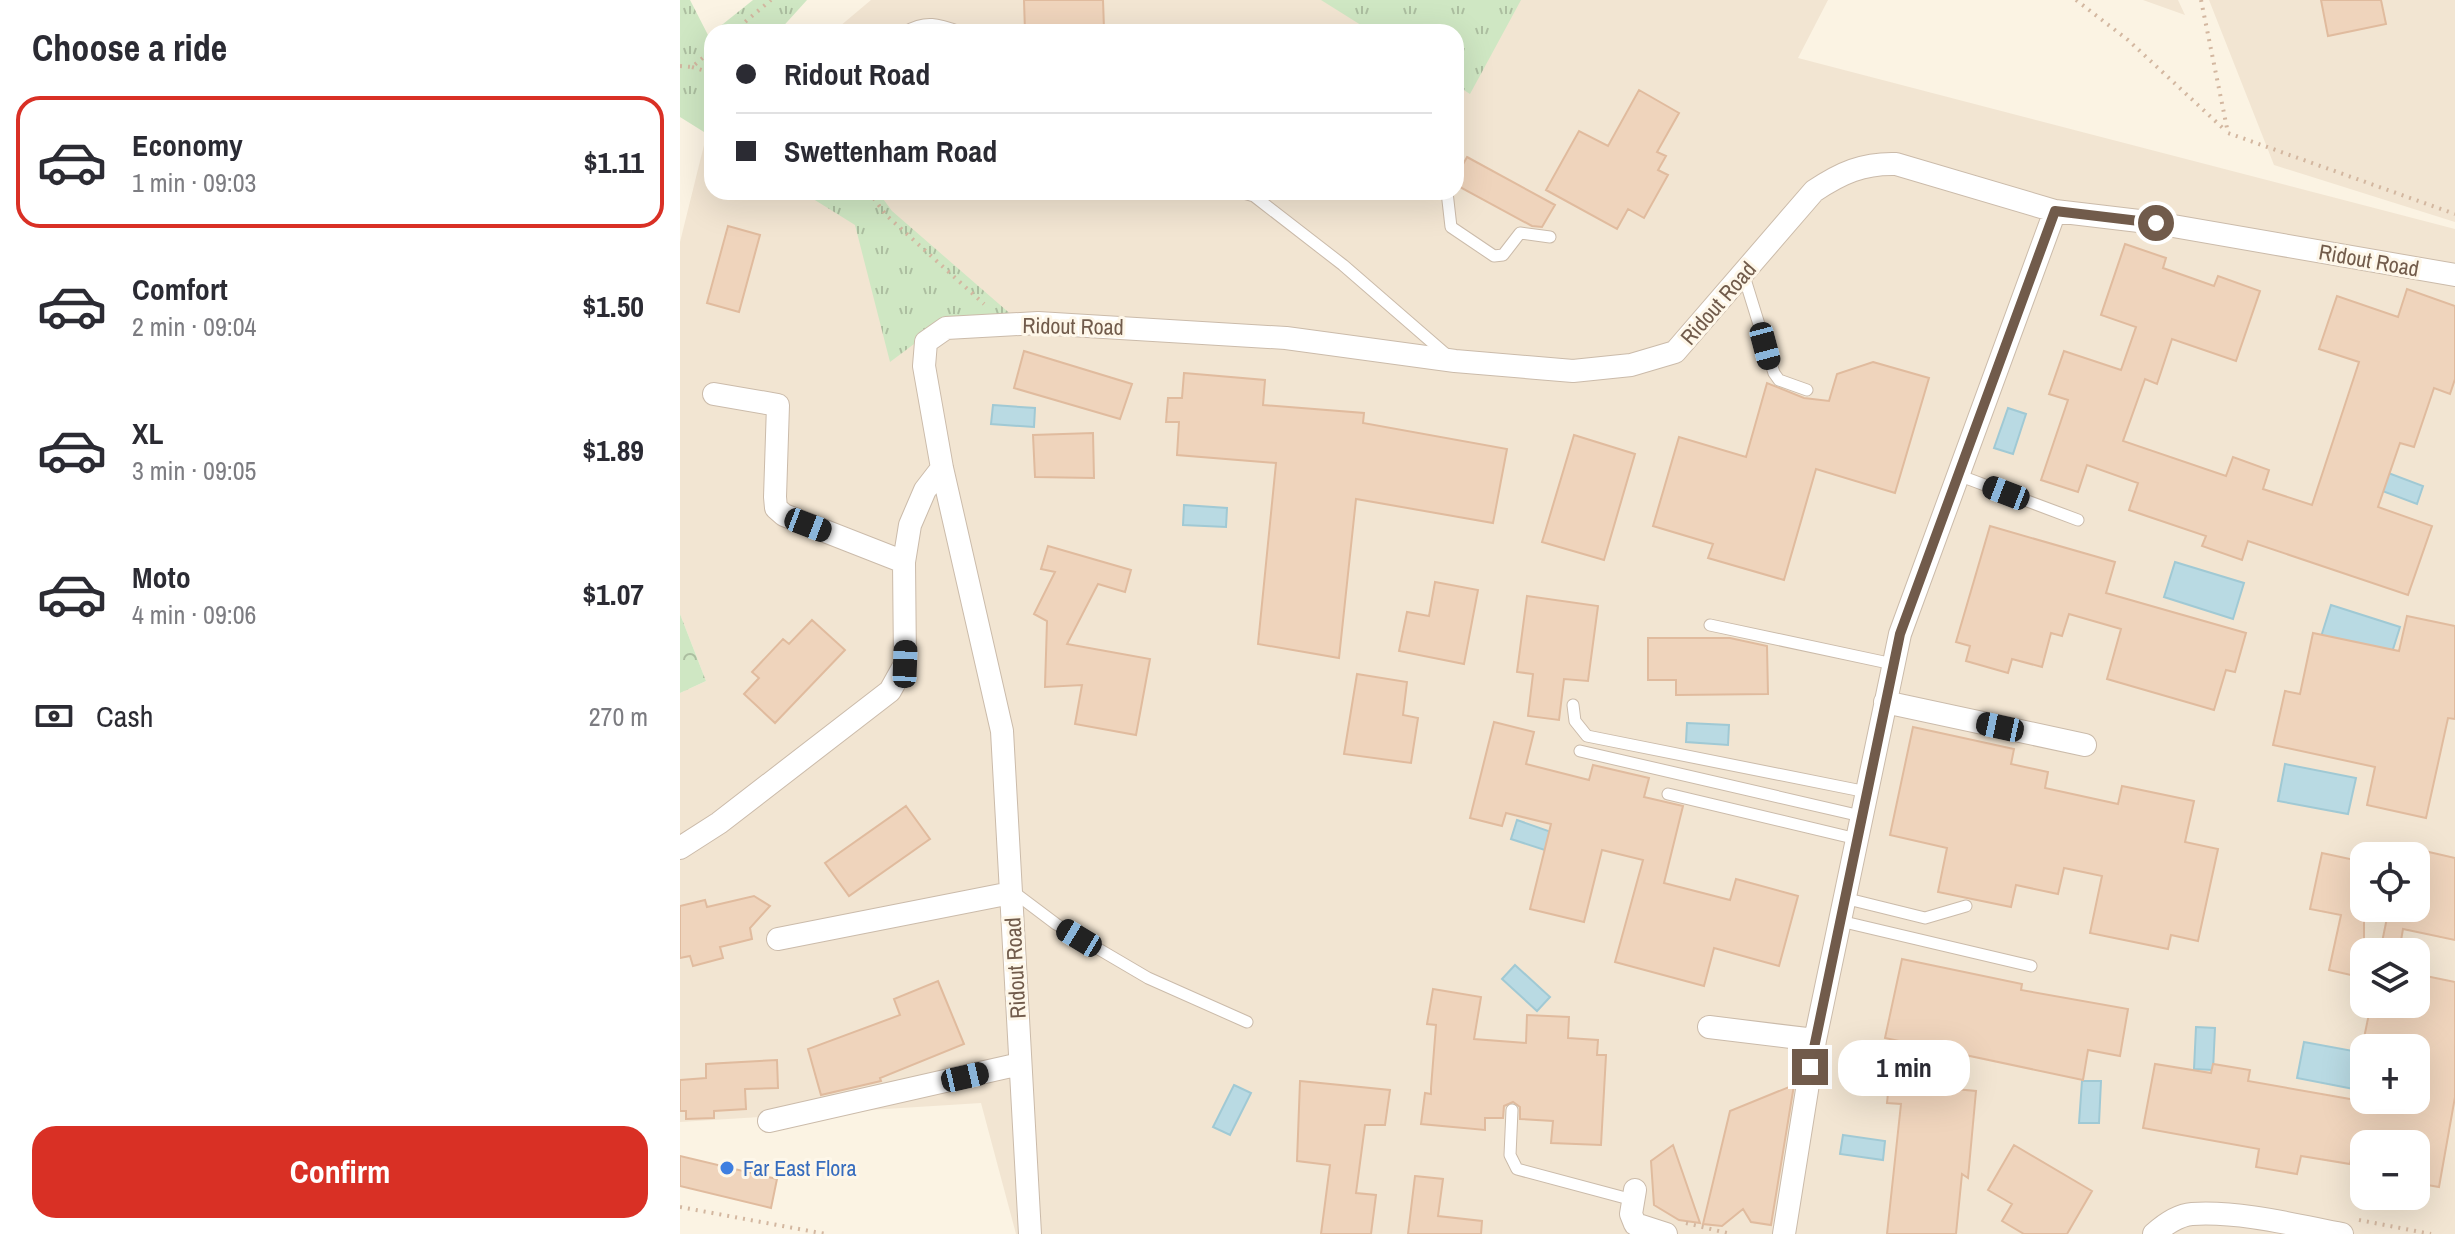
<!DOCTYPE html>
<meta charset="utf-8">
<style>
:root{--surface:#fff;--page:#f7f7f7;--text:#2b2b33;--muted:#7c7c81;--line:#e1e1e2;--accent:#d93025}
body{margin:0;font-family:"Archivo Narrow",sans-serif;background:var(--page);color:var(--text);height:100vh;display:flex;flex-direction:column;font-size:30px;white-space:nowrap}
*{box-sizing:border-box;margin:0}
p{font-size:26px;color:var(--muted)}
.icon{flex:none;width:44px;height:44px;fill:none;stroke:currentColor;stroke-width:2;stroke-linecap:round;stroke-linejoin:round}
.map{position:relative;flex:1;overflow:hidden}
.sheet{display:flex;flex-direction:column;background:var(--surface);width:680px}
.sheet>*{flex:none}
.guide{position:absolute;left:24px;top:24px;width:760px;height:176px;border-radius:24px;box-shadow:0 8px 32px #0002;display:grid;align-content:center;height:176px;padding:0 32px;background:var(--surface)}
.tools{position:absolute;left:1670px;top:842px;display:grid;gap:16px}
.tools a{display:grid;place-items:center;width:80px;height:80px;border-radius:16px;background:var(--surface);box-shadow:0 8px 32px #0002;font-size:40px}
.end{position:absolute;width:36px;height:36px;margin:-18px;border:10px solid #715b4b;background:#fff;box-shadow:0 0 0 4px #fff}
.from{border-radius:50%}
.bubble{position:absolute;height:56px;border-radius:24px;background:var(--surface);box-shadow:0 8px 32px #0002;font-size:26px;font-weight:700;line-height:56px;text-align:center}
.car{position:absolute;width:24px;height:48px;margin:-24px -12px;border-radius:10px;box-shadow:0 0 6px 2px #0007;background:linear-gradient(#222 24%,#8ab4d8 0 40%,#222 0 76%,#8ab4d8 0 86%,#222 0)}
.guide b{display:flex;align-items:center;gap:28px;height:76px;font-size:30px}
.guide b+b{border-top:2px solid var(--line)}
.guide i{width:20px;height:20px;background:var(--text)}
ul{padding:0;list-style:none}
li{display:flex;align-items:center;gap:24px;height:132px;margin:0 16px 12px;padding:0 16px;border:4px solid transparent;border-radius:24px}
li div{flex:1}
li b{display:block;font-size:30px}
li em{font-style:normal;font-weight:700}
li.on{border-color:var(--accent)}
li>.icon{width:72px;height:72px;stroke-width:1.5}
h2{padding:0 32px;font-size:36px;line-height:96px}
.pay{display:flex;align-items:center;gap:20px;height:88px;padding:0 32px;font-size:30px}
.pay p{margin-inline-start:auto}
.primary-button{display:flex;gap:16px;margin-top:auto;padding:16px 32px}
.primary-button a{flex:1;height:92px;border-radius:24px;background:var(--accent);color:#fff;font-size:32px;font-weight:700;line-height:92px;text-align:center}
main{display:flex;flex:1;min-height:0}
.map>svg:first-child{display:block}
</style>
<main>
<section class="sheet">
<h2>Choose a ride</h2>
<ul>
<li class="on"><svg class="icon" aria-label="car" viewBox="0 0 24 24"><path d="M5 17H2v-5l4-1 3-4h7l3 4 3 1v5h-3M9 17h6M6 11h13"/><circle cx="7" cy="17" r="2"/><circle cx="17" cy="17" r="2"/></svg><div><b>Economy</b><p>1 min · 09:03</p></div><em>$1.11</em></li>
<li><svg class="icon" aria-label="car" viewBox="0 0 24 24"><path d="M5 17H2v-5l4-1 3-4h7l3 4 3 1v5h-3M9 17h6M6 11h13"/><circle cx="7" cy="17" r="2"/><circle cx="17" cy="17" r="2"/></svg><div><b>Comfort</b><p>2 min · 09:04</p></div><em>$1.50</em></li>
<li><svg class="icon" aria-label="car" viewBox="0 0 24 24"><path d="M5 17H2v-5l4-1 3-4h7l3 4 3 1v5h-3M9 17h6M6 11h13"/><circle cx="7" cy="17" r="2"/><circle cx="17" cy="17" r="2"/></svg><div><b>XL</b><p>3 min · 09:05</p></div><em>$1.89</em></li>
<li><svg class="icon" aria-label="car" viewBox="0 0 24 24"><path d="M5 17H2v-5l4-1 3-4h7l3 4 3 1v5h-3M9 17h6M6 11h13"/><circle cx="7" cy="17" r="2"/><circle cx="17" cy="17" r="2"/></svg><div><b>Moto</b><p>4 min · 09:06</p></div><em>$1.07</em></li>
</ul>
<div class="pay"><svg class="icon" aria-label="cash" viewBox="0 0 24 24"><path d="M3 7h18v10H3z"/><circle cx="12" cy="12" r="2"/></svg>Cash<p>270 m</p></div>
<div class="primary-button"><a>Confirm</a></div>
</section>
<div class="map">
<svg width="1775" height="1234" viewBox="0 0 1775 1234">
<defs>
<pattern id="grass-tufts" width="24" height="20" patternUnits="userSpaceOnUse" patternTransform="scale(2)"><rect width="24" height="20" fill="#cfe7c3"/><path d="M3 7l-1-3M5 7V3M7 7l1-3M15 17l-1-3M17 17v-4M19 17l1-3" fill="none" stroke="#acbea0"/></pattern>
<pattern id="forest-crowns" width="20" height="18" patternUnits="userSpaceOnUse" patternTransform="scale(2)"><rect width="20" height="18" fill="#cfe7c3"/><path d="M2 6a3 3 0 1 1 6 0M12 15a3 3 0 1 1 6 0" fill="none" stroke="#acbea0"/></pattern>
</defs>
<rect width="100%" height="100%" fill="#fbf3e3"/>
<path fill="#f2e5d2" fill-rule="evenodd" d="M191 0H1148L1118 58 1775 229V1234H336L301 1103 0 1122V693L26 681 0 614V242L25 141 32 135V192H776V32H153ZM1684 856H1736V908H1684ZM1684 952H1736V1004H1684ZM1684 1048H1736V1100H1684ZM1684 1144H1736V1196H1684Z
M1463 0H1498L1505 15Z
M1529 0H1775V222L1594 165Z"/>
<path fill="url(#grass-tufts)" d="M0 0H10L28 35 32 33V137L0 117Z
M73 0H127L98 32H33Z
M641 0H841L790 94 776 85V32H692Z
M122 192H198L212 211 334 317 262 323 210 362 175 225Z"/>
<path fill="url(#forest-crowns)" d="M0 614 26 681 0 693Z"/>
<path fill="#b9dae3" stroke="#a0c9d4" stroke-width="2" d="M313 405 355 408 354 427 311 424Z
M1328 408 1346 414 1333 454 1314 448Z
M1703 471 1743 486 1737 504 1697 489Z
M504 505 547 508 546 527 503 525Z
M1495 562 1564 583 1553 619 1484 597Z
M1651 605 1720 627 1709 662 1640 640Z
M1007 723 1049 725 1048 745 1006 742Z
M1605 764 1676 778 1668 814 1598 801Z
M837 820 877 834 871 852 831 839Z
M835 965 870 997 857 1011 822 979Z
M1516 1027 1535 1028 1533 1070 1514 1069Z
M1624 1042 1684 1053V1091L1617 1078Z
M1402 1081H1421L1419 1123H1399Z
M554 1085 571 1093 550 1135 533 1127Z
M1163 1135 1205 1141 1203 1160 1160 1154Z"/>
<path fill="#efd4bc" stroke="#e0bb9e" stroke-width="2" d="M344 0H423L424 29 345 32Z
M1641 0H1701L1706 24 1648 36Z
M959 90 999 113 977 152 986 156 978 170 988 175 964 218 948 209 937 229 866 190 899 131 928 146Z
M787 157 875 205 862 227 852 226 776 185V177Z
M48 226 80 235 59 312 27 303Z
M1445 244 1486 258 1483 268 1534 286 1538 276 1580 291 1556 361 1492 339 1477 384 1465 379 1443 441 1546 476 1553 457 1589 470 1583 489 1632 505 1679 362 1639 349 1657 296 1718 317 1727 289 1775 306V379L1770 394 1754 388 1734 447 1720 443 1698 507 1752 526 1728 595 1568 541 1562 560 1522 546 1526 536 1449 510 1458 483 1407 465 1398 492 1361 480 1388 400 1369 394 1384 351 1441 370 1456 327 1421 315Z
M344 351 452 384 440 419 334 388Z
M1193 362 1249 378 1215 493 1136 469 1104 580 1028 558 1033 544 973 526 999 437 1066 457 1087 383 1124 398 1149 401 1157 374Z
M504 373 585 380 583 405 684 413 683 423 827 449 813 523 676 499 659 658 578 644 596 463 497 455 499 422H486L488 398H502Z
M413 433 414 478 355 477 353 435Z
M894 435 955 454 924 560 862 542Z
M1310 526 1435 562 1426 593 1566 633 1555 672 1546 670 1534 710 1427 679 1441 629 1389 614 1382 636 1371 633 1362 667 1332 659 1328 673 1286 661 1290 646 1276 642Z
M368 546 451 570 445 592 418 584 387 644 470 659 456 735 395 724 402 685 365 687 367 621 354 614 375 572 361 569Z
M755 582 798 590 784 664 719 651 727 612 749 616Z
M847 596 918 606 908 681 884 679 879 720 848 716 853 674 837 672Z
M1727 616 1775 626V719L1768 718 1746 818 1687 805 1695 767 1593 745 1605 691 1620 694 1633 633 1719 651Z
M132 620 165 650 95 723 64 694 79 678 72 672 103 639 109 644Z
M968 638H1050L1087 646 1088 694 996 695V680H968Z
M677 674 727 682 723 715 738 718 731 763 664 754Z
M814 722 854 732 846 764 909 780 913 765 969 778 964 797 1003 806 984 883 1050 900 1056 879 1118 896 1099 966 1034 948 1024 986 935 962 963 860 922 850 904 922 850 909 871 824 826 813 822 826 790 818Z
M1233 727 1334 749 1331 764 1368 772 1365 788 1438 804 1442 786 1514 801 1505 842 1538 849 1518 941 1491 935 1488 949 1410 933 1422 876 1384 868 1378 894 1336 885 1331 907 1258 892 1267 848 1210 835Z
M226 806 250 839 169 896 145 863Z
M1736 849 1775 858V940L1723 929 1719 952H1700L1709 908H1736Z
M1642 853 1684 862V978L1649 970 1661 915 1630 909Z
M74 896 90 906 70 928 72 939 40 947 43 958 13 966 10 956 0 958V906L25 900 27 907Z
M1222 959 1342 984 1341 990 1448 1009 1440 1056 1408 1050 1403 1080 1205 1038Z
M1736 974 1775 982V1097L1759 1187 1736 1183V1144H1674L1670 1164 1621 1156 1617 1174 1576 1167 1579 1149 1463 1128 1475 1064 1531 1073 1533 1064 1570 1070 1568 1081 1710 1106 1712 1100H1736V1048L1684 1038 1691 1004H1736Z
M258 981 284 1044 200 1078 201 1081 141 1095 128 1049 220 1015 214 999Z
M753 989 801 997 794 1039 846 1043 847 1015 889 1017 888 1038 918 1040 917 1055H926L921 1145 871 1143 873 1121 840 1119V1107L833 1102 824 1106 823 1118H805V1130L741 1124 745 1093 751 1094V1088L756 1025 747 1024Z
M97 1060 98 1088 65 1089 66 1109 34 1111V1118L6 1119V1111H0V1080L26 1078V1064Z
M620 1081 710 1090 705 1125H685L676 1193 696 1195 691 1234H641L650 1165 617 1161Z
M1209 1083 1296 1091 1288 1178 1282 1174 1276 1234H1207L1221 1104 1207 1103Z
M1114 1085 1091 1225 1071 1222 1063 1209 1042 1226 1023 1224 1050 1111Z
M993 1145 1020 1223 999 1220 974 1205 971 1161Z
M1334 1145 1412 1191 1387 1234H1344L1322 1221 1332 1204 1308 1190Z
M0 1156 97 1179 91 1208 0 1186Z
M735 1176 763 1179 758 1216 802 1221 801 1234H728Z"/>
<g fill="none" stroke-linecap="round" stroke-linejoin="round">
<g stroke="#cbbbaa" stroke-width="13">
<path id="service" d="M225 32C246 20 258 24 280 32
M560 192 574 196 663 265 769 357
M767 192 771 227 814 256 823 255 840 233 870 237
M1064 276 1094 373 1099 380 1127 390
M1278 475 1398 520
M1030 625 1213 664
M893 705 895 721 907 736 1187 792
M900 751 1181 816
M988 794 1177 839
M331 890 376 924 468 978 567 1022
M1164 898 1245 918 1286 906
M1160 921 1351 966
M832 1110 830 1155 837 1169 953 1200"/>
</g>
<g stroke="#cbbbaa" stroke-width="24">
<path id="minor" d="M34 394 98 405 95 497 96 508 104 515 224 562
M1205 702 1405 745
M0 848 39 823 210 691 225 664 224 562 230 525 245 490 262 468
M98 939 331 893
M1029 1027 1135 1040
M89 1121 340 1064
M955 1190 951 1214 955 1224 986 1234
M350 1234 322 731 262 468 244 366 246 342 266 328 358 323 606 338 775 361 893 371 951 365 995 352 1134 191C1161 173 1183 163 1216 164L1375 211 1476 223 1775 275
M1104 1234 1135 1040 1220 634 1375 211
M1474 1234C1484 1225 1499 1215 1512 1214 1561 1211 1615 1225 1662 1234"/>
</g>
<path stroke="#d3b7a0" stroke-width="4" stroke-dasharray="2 6" stroke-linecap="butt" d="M1396 0 1448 40 1546 131
M1521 0 1548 133 1775 214
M53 32 91 0
M0 66 12 67 32 50
M12 67 32 73
M189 192 206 215 304 304
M0 1207 146 1234
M1679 1220 1751 1234
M1006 1223 1051 1234"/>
<use href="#service" stroke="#fff" stroke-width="11"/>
<use href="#minor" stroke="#fff" stroke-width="22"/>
</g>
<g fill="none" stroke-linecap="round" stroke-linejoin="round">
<path stroke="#715b4b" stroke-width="10" d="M1130 1067 1220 634 1375 211 1476 223"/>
</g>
<circle fill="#3f7fe0" stroke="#fef7e9" stroke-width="3" cx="47" cy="1168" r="8"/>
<g text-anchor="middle" stroke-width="6" stroke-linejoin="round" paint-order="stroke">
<g font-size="22" fill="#715b4b" stroke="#fef7e9">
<text transform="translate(1689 260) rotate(10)" y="8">Ridout Road</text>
<text transform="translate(1038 303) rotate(-49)" y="8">Ridout Road</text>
<text transform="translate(393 326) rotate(1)" y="8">Ridout Road</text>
<text transform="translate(335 968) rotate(-93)" y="8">Ridout Road</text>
</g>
<g font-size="22" fill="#366cbe" stroke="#fef7e9" text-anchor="start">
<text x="63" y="1176">Far East Flora</text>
</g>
</g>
</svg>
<div class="tools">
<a><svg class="icon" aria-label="locate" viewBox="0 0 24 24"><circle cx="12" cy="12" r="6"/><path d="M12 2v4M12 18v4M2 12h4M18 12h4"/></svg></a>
<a><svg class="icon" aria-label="layers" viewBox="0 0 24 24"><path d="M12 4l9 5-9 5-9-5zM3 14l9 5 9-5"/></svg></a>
<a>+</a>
<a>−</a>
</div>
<i class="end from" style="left:1476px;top:223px"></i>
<i class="end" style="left:1130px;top:1067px"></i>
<div class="bubble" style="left:1158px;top:1040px;width:132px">1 min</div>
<i class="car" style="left:1085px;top:346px;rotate:165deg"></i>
<i class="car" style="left:1326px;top:493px;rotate:291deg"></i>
<i class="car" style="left:128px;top:525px;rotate:111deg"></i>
<i class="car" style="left:225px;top:664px;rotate:2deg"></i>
<i class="car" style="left:1320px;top:727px;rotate:282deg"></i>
<i class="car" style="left:399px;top:938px;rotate:301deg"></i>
<i class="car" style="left:285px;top:1077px;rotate:77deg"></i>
<div class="guide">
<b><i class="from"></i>Ridout Road</b>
<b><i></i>Swettenham Road</b>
</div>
</div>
</main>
